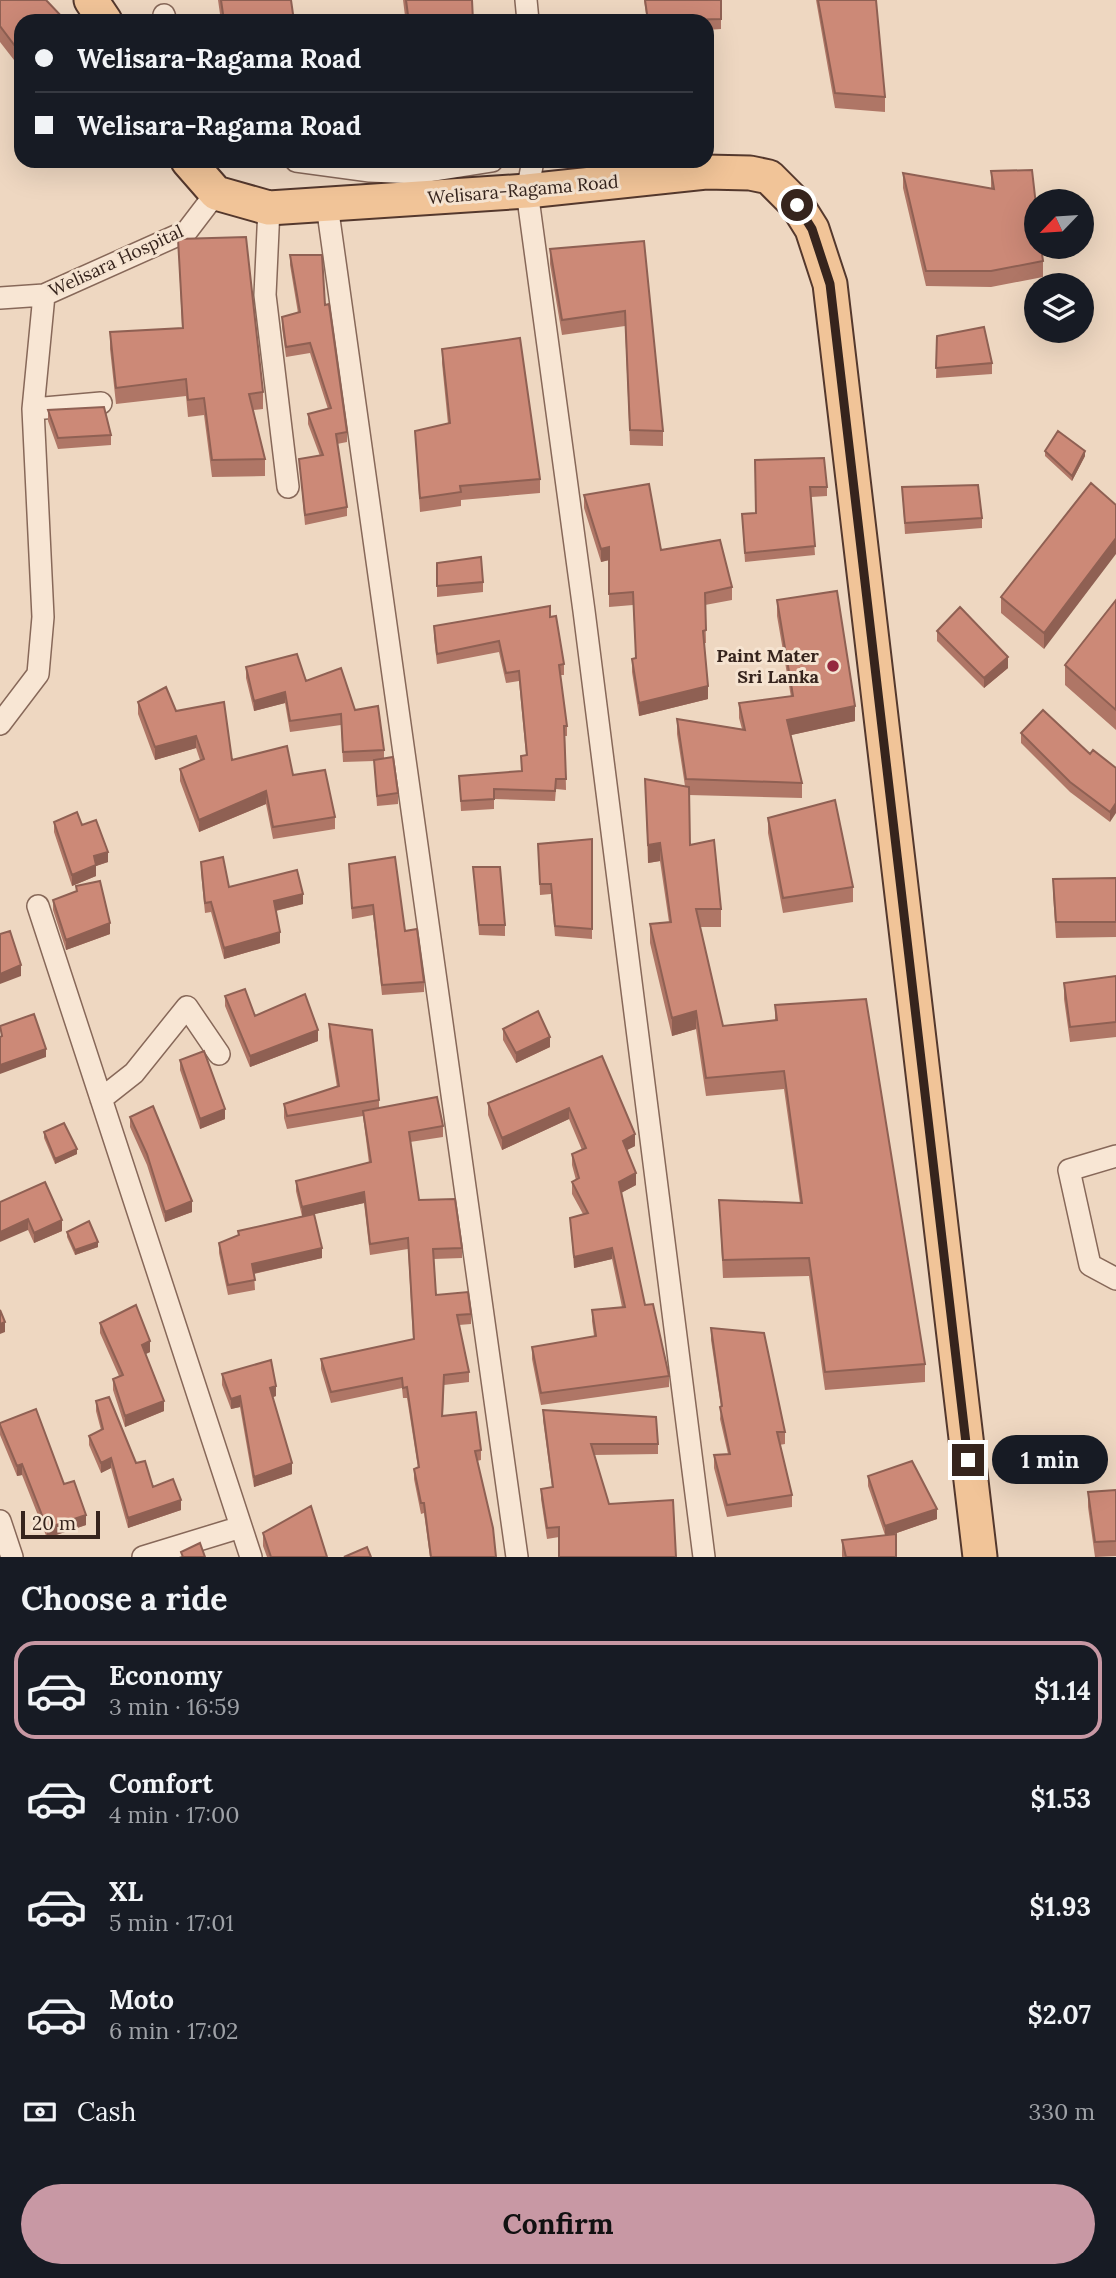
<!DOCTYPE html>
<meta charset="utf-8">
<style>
:root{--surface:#171b24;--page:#20242c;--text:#f1f3f6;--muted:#9ea1a6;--line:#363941;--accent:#c898a4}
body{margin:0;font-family:Lora,serif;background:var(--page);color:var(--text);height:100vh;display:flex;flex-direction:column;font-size:26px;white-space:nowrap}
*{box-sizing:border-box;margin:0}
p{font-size:23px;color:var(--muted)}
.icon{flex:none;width:38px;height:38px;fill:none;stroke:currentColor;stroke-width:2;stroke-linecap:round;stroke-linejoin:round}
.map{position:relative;height:1557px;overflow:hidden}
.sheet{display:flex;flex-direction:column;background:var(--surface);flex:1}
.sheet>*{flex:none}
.guide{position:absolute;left:14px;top:14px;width:700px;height:154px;border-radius:21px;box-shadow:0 7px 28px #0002;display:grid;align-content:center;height:154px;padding:0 21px;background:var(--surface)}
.needle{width:46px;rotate:245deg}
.fabs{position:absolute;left:1024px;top:189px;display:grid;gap:14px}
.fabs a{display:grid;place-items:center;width:70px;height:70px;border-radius:50%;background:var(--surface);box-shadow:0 7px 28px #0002;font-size:35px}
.scale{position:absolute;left:21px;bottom:18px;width:79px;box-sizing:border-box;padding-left:7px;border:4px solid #36241d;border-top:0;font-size:19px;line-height:24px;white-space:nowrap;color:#36241d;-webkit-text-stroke:5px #f5e3d0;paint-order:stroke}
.end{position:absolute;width:32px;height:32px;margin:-16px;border:9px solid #36241d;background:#fff;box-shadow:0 0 0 4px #fff}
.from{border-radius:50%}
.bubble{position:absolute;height:49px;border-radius:24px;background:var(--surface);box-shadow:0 7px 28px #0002;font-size:23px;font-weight:700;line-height:49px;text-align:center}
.guide b{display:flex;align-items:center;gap:24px;height:66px;font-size:26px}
.guide b+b{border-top:2px solid var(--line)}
.guide i{width:18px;height:18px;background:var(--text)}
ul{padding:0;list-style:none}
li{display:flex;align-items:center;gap:21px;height:98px;margin:0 14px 10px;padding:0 7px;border:4px solid transparent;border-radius:21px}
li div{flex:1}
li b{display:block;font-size:26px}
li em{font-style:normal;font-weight:700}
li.on{border-color:var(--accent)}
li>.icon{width:63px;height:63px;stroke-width:1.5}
h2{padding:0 21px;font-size:32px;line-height:84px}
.pay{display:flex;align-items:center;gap:18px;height:77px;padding:0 21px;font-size:26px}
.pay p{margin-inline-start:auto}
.primary-button{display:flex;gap:14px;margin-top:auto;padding:14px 21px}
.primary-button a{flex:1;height:80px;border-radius:42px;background:var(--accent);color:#111;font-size:28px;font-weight:700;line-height:80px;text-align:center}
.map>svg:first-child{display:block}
</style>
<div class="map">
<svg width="1116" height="1557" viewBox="0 0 1116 1557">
<rect width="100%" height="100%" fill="#eed7c1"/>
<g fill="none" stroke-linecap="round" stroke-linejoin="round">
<g stroke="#876859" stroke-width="24">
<path id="street" d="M526 0 528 21
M164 15 166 21
M296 161 370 171 416 173 492 161
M533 161 527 191 584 611 704 1557
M327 205 517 1557
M269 208 265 295 288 487
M0 298 44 295 187 231 216 193
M33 409 101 403
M0 724 38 674 43 617 33 409 44 295
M38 906 251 1557
M101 1099 134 1073 187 1007 219 1054
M1116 1156 1069 1170 1090 1265 1116 1279
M0 1521 12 1557
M143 1557 241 1527"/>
</g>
<g stroke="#54382d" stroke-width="37">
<path id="primary" d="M91 0 105 21
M188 161 216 193 269 208 527 191 706 172 750 173 769 177 797 205 812 229 830 284 980 1557"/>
</g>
<use href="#street" stroke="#f8e6d4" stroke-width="21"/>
<use href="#primary" stroke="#f1c498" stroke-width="33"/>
</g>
<path fill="#af7666" d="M0 0 21 21V69L0 42Z
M218 0H291L294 21H221Z
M403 0H472L405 16Z
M644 0H721V29L707 30V21H647Z
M816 0H876L885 97V112L835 108Z
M991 171 1043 261V277L991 287 926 286 903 188V173L991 189Z
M178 239 263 392V409L253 410 265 459V476L212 477 204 415 188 417 186 396 116 404 110 349V332L182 328Z
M644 241 663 431V446L630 445 625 326 562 335 550 264V249Z
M290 255 325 305 347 432V442L337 444 347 507V516L305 525 299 459 320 456 308 424V414L328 409 310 353 286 357 282 327V317L298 313 290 265Z
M937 336 992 363V374L936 378Z
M442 349 540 479V493L461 500V506L420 512 415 431 448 424 442 363Z
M48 410 111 435V445L58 449 48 421Z
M1045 451 1085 456 1072 481 1045 456Z
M755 460 827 487V496L811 497 815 555 745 562 742 514 756 513Z
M1091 483 1044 649 1001 613V597Z
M902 487 982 518V528L905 534Z
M584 495 661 550 732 587V600L705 605 706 643H704L708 699 639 716 632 672V659L636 658 633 605 609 607V560L601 562 584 508Z
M437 563 483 582V592L437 597Z
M777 600 855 721 791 735 802 783V798L689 795 690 845 721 909V927H700L723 1026 775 1021V1005L925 1364V1382L825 1390 809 1276 723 1278 719 1200 800 1203 784 1089 706 1096 696 1029 672 1036 650 943V924L669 922 660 861 648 863 645 779 685 786 677 734V719L742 729 739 718V703L791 697 777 616Z
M1116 600V730L1065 685V665Z
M550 617 564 664V675H560L567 726V736H565L566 790 556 789 555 801 494 799V809L461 811 459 776 521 771 526 755 519 681 506 683 499 652 437 664 434 637V626Z
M937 631 1008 668 984 688 937 641Z
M246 667 306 681 355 710 384 750V759L398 793V804L377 806 374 761 343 762 341 725 290 732 285 703 254 711 246 678Z
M138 702 176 711 232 760 293 775 335 817V829L273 839 266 804 199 832 180 781V769L200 760 196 748 155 760 138 714Z
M1021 733 1090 754 1116 768 1110 822 1070 792 1021 743Z
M768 818 853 887V902L783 913 768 833Z
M54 822 82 825 108 862 96 866V876L72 886 54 832Z
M592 839V939L555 936 551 894 540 895 538 844Z
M201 862 229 887 303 904 276 911 280 943 224 959 211 912 205 913 201 872Z
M349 864 405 931 424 982V992L382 995 373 915 352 919Z
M473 867 505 925V936L479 935Z
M1116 878V937L1056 938 1053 894V879Z
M76 886 110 934 66 950 53 910V900L76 891Z
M1116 976V1037L1070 1042 1064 999V983Z
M225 996 255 1016 318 1041 250 1067 225 1006Z
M329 1024 379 1100V1108L443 1126V1137L410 1142 419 1200 462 1248V1258L434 1259 436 1295 471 1314V1324L459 1325 469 1372V1382L444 1385 443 1416 481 1450V1460L477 1461 496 1557H430L424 1513 421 1514 414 1479V1469L418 1468 407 1398H403L402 1388 331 1403 321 1369V1359L413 1339 408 1249 370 1255 364 1203 314 1214 322 1258 254 1274 255 1290 228 1295 219 1253V1243L238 1236V1231L302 1216 296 1191V1181L369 1163 363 1116 287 1129 284 1118V1104L337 1087 329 1037Z
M503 1029 550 1047 516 1063 503 1040Z
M602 1056 635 1146 627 1150 636 1185 621 1193 645 1305 669 1376V1387L541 1405 532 1359V1347L594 1336 592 1321V1310L622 1307 612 1259 574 1268 570 1218 583 1214 572 1194V1182L576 1180 572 1165V1154L582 1150 569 1119 502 1150 488 1115V1103Z
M180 1060 225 1119 200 1129 180 1070Z
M130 1117 192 1212 165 1222 147 1165 130 1127Z
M44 1132 77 1154 55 1164 44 1138Z
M0 1202 62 1231 34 1243 28 1230Z
M67 1232 98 1247 75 1255 67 1237Z
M100 1323 150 1352 145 1354 164 1411 125 1427 113 1390V1379L119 1376 100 1333Z
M711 1328 785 1432V1444L779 1445 792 1495V1507L727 1517 714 1468V1455L728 1454 720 1419 721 1407 711 1340Z
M222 1374 276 1396 273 1397 292 1474 254 1487 240 1407 231 1409 222 1385Z
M96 1401 136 1463 153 1487 181 1510 128 1528 111 1468 101 1473 89 1445V1436L101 1430 96 1411Z
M543 1410 658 1444V1454L594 1455 559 1537 547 1539 541 1499V1489L552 1487 543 1420Z
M0 1423 64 1484 86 1525 47 1538 22 1475 17 1476 0 1435Z
M868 1476 937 1519 891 1535 896 1557H842V1540L885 1535 868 1486Z
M1116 1490V1556L1095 1557 1088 1507V1492Z
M263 1533 327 1557H267L263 1546Z"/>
<path fill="#8f6053" d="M1085 451V456L1072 481V476Z
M1116 538V554L1044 649V633Z
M609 547V560L601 562V549Z
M1008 657V668L984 688V678Z
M708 686V699L639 716V703Z
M285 692V703L254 711V701Z
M855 706V721L787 736V720Z
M196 736V748L155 760V747Z
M266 791V804L199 832V820Z
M1116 803V813L1110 822V812Z
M660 843V861L648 863V845Z
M108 852V862L96 866V876L72 886V875L94 856Z
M303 894V904L274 911V901Z
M110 923V934L66 950V940Z
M280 932V943L224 959V948Z
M21 965V976L0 984V974Z
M696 1011V1029L672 1036V1018Z
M318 1030V1041L250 1067V1056Z
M550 1037V1047L516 1063V1053Z
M46 1049V1057L0 1074V1065Z
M569 1108V1119L502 1150V1138Z
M225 1109V1119L200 1129V1119Z
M635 1134V1146L623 1152V1141Z
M77 1149V1154L55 1164V1159Z
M636 1173V1185L619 1194V1182Z
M364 1192V1203L302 1217V1207Z
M192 1201V1212L165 1222V1212Z
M28 1219V1230L0 1242V1232Z
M62 1220V1231L34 1243V1233Z
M98 1242V1247L75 1255V1250Z
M322 1248V1258L252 1274V1264Z
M612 1248V1259L574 1268V1257Z
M5 1322V1332L0 1334V1324Z
M150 1341V1352L142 1356V1345Z
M276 1386V1396L270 1398V1388Z
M240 1396V1407L231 1409V1399Z
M164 1401V1411L125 1427V1416Z
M111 1458V1468L101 1473V1463Z
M292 1463V1474L254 1487V1477Z
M22 1464V1475L17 1476V1466Z
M181 1500V1510L128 1528V1518Z
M937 1509V1519L885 1537V1526Z
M86 1515V1525L47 1538V1528Z"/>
<path fill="#cc8977" stroke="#8f6053" stroke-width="2" d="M0 0H46L66 21H21V54L0 26Z
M221 0H291L294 21H224Z
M406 0H472L473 21H353L408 15Z
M645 0H721V19L648 21Z
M818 0H876L885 97 835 93Z
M1032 170 1036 205V247H1041L1043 261 991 271H926L903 173 994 189 991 171Z
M246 237 263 392 249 394 265 459 212 460 204 398 188 400 186 379 116 388 110 332 183 328 178 239Z
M644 241 663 431 630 430 625 311 562 320 550 249Z
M290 255H322L325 305 329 304 347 432 336 434 347 507 305 515 299 459 323 455 308 414 331 408 310 343 286 347 282 317 300 312Z
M984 327 992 363 936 368 937 336Z
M520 338 540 479 460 486 461 492 420 498 415 431 450 423 442 349Z
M104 407 111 435 58 438 48 410Z
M1058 431 1085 451 1072 476 1045 451Z
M824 458 827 487H810L815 546 745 553 742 514 756 513 755 460Z
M1091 483 1116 505V538L1044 633 1001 597Z
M649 484 661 550 720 540 732 587 705 593 706 630 703 631 708 686 639 703 632 659 636 658 633 592 609 594V547L601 549 584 495Z
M978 485 982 518 905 523 902 487Z
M481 557 483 582 437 586V563Z
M837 591 855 706 787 720 802 783 686 779 677 719 745 730 739 703 793 696 777 600Z
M1116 600V710L1065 665Z
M550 606V617L556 616 564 664 559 665 567 726H564L566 779H556L555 791 494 789V799L461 801 459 776 522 771 521 756 527 755 519 671 506 673 499 641 437 654 434 626Z
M960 607 1008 657 984 678 937 631Z
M297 654 306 681 341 668 355 710 378 706 384 750 343 752 341 714 290 721 285 692 254 701 246 667Z
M166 687 176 711 224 702 232 760 287 746 293 775 325 770 335 817 273 827 266 791 199 820 180 769 204 759 196 736 155 747 138 702Z
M1043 710 1090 754 1093 750 1116 768V803L1110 812 1070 782 1021 733Z
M393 757 398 793 377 796 374 760Z
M645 779 689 787 690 845 714 840 721 909H696L723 1026 777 1020 775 1005 866 999 925 1364 825 1372 809 1258 723 1260 719 1200 802 1203 784 1071 706 1078 696 1011 672 1018 650 924 671 922 660 843 648 845Z
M835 800 853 887 783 898 768 818Z
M77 812 82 825 96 820 108 852 94 856 96 865 72 875 54 822Z
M592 839V929L555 926 551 884H540L538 844Z
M223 857 229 887 297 870 303 894 274 901 280 932 224 948 211 902 205 903 201 862Z
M395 857 405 931 417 929 424 982 382 985 373 905 352 908 349 864Z
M473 867H500L505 925H479Z
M1116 878V922H1056L1053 879Z
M100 881 110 923 66 940 53 900 77 891 76 886Z
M10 931 21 965 0 974V934Z
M1116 976V1022L1070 1027 1064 983Z
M245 989 255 1016 305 994 318 1030 250 1056 225 996Z
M538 1011 550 1037 516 1053 503 1029Z
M34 1014 46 1049 0 1065V1037L2 1036 0 1026Z
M329 1024 372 1030 379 1100 287 1116 284 1104 339 1086Z
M204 1051 225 1109 200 1119 180 1060Z
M602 1056 635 1134 623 1141 636 1173 619 1182 645 1305 653 1304 669 1376 541 1393 532 1347 596 1336 592 1310 625 1307 612 1248 574 1257 570 1218 588 1213 572 1182 579 1178 572 1154 586 1148 569 1108 502 1138 488 1103Z
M437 1097 443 1126 409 1132 419 1200 455 1199 462 1248 433 1249 436 1295 468 1292 471 1314 457 1315 469 1372 444 1375 442 1416 476 1412 481 1450 475 1451 493 1528 496 1557H431L424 1503H421L414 1469 419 1467 407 1387 403 1388 402 1378 331 1392 321 1359 414 1339 408 1238 370 1244 364 1192 302 1207 296 1181 371 1162 363 1111Z
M153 1106 192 1201 165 1212 147 1154 130 1117Z
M64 1123 77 1149 55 1159 44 1132Z
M45 1182 62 1220 34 1233 28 1219 0 1232V1202Z
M314 1214 322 1248 252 1264 255 1280 228 1285 219 1243 239 1235 238 1231Z
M89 1221 98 1242 75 1250 67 1232Z
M136 1305 150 1341 142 1345 164 1401 125 1416 113 1379 123 1375 100 1323Z
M0 1310 5 1322 0 1324Z
M711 1328 764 1333 785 1432H777L792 1495 727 1505 714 1455 730 1454 720 1407 722 1406Z
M271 1360 276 1386 270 1388 292 1463 254 1477 240 1396 231 1399 222 1374Z
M109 1397 136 1463 145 1461 153 1487 173 1479 181 1500 128 1518 111 1458 101 1463 89 1436 103 1429 96 1401Z
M36 1409 64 1484 74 1481 86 1515 47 1528 22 1464 17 1466 0 1425V1423Z
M543 1410 656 1417 658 1444H591L609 1504 673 1500 676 1557H559V1527L547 1528 541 1489 553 1487Z
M912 1461 937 1509 885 1526 868 1476Z
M1116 1490V1541L1095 1542 1088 1492Z
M311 1506 327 1557H271L263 1533Z
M896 1534V1557H846L842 1540Z
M200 1543 205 1557H183L181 1552Z
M367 1547 371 1557H344Z"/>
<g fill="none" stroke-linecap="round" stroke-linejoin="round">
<path stroke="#36241d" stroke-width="9" d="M797 205 812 229 830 284 968 1460"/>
</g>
<circle fill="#95293f" stroke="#f5e3d0" stroke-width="2.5" cx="833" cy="666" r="7"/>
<g text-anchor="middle" stroke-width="6" stroke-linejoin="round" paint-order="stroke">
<g font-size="18" fill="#36241d" stroke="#f5e3d0">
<text transform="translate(523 190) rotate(-5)" y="6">Welisara-Ragama Road</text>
<text transform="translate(116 261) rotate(-25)" y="6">Welisara Hospital</text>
</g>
<g font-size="18" font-weight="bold" fill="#36241d" stroke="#f5e3d0" text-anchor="end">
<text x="819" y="662">Paint Mater<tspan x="819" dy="21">Sri Lanka</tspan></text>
</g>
</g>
</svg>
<div class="fabs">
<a><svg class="needle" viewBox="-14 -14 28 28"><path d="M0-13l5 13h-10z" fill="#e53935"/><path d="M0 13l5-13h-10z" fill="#9ea1a6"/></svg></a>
<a><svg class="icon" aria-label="layers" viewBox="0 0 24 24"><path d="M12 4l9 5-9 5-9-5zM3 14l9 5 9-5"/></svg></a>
</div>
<div class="scale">20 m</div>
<i class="end from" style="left:797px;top:205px"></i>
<i class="end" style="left:968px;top:1460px"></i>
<div class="bubble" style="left:992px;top:1435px;width:116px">1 min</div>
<div class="guide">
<b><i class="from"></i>Welisara-Ragama Road</b>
<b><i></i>Welisara-Ragama Road</b>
</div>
</div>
<section class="sheet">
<h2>Choose a ride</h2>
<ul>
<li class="on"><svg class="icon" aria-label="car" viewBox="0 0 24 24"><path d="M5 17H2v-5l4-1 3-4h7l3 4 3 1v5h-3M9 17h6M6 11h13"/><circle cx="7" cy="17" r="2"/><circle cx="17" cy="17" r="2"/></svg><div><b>Economy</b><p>3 min · 16:59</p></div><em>$1.14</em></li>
<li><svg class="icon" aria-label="car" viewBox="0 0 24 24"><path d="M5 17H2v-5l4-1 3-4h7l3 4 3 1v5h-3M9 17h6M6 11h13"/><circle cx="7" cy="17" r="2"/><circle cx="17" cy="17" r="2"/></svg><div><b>Comfort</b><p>4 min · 17:00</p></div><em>$1.53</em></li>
<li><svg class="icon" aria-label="car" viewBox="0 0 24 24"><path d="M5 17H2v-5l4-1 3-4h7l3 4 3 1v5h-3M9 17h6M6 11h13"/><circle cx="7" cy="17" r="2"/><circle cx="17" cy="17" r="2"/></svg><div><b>XL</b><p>5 min · 17:01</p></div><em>$1.93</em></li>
<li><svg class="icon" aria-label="car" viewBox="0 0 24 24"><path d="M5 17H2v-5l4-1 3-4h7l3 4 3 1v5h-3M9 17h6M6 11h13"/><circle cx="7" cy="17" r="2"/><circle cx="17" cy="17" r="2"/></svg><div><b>Moto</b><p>6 min · 17:02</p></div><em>$2.07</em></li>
</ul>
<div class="pay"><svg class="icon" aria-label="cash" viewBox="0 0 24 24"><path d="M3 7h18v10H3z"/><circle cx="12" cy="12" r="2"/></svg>Cash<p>330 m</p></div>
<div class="primary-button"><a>Confirm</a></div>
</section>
